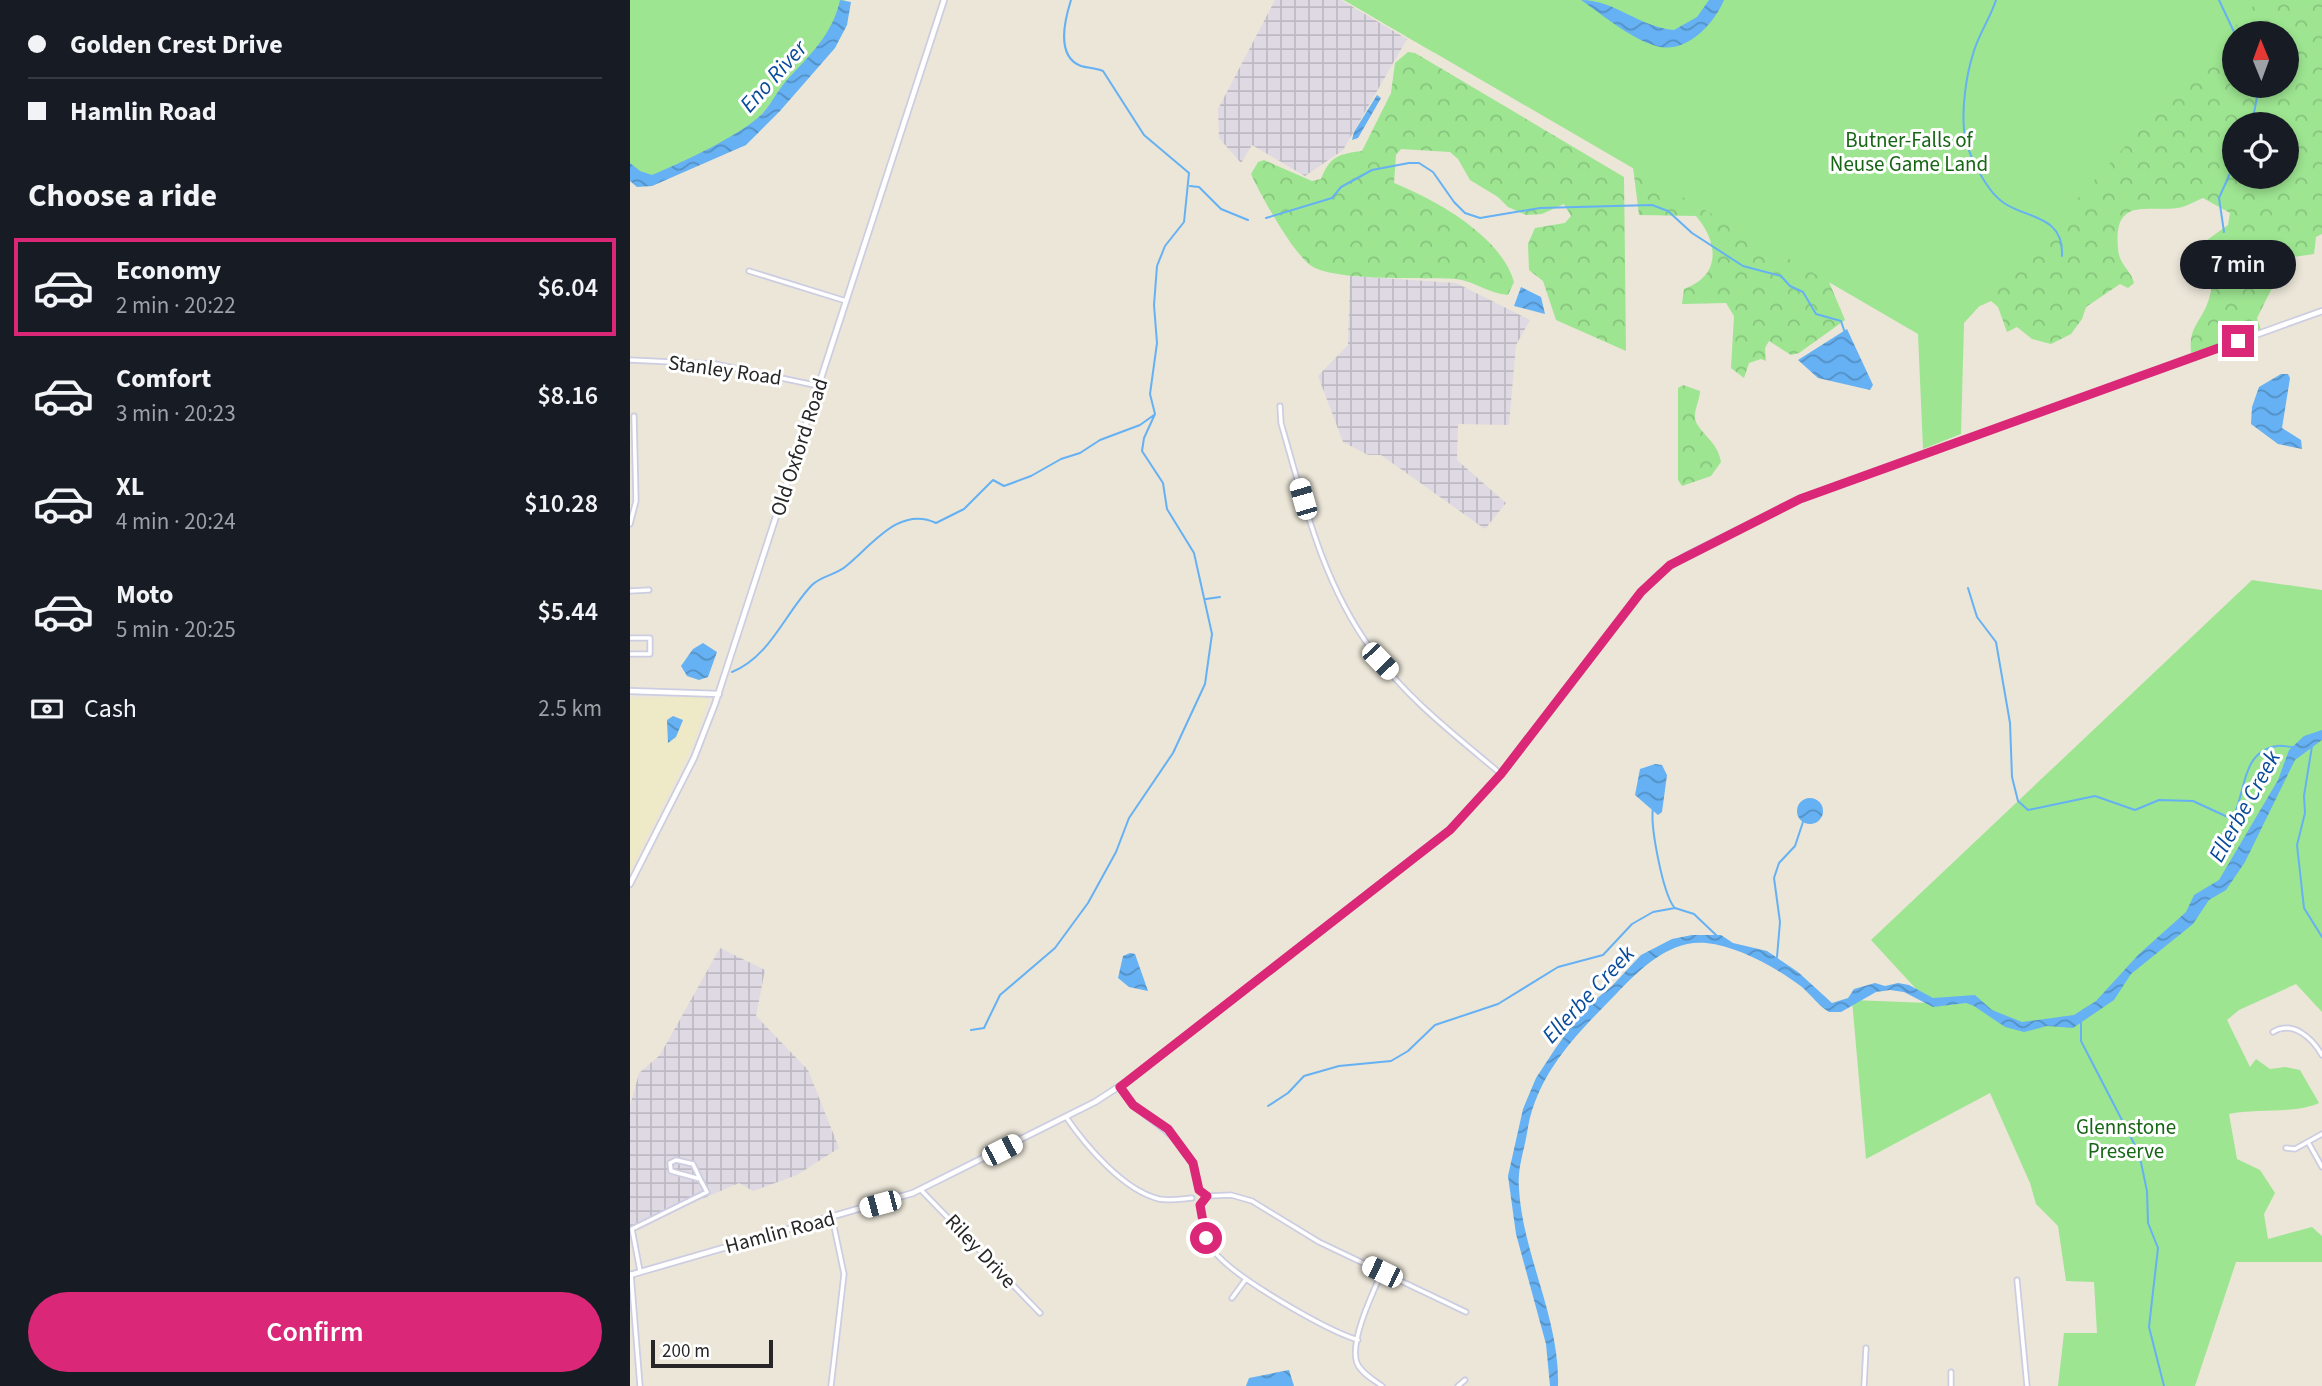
<!DOCTYPE html>
<meta charset="utf-8">
<style>
:root{--surface:#171b24;--page:#242831;--text:#f1f3f6;--muted:#9ea1a6;--line:#363941;--accent:#db2777}
body{margin:0;font-family:"Source Sans 3",sans-serif;background:var(--page);color:var(--text);height:100vh;display:flex;flex-direction:column;font-size:26px;white-space:nowrap}
*{box-sizing:border-box;margin:0}
p{font-size:23px;color:var(--muted)}
.icon{flex:none;width:38px;height:38px;fill:none;stroke:currentColor;stroke-width:2;stroke-linecap:round;stroke-linejoin:round}
.map{position:relative;flex:1;overflow:hidden}
.sheet{display:flex;flex-direction:column;background:var(--surface);width:630px}
.sheet>*{flex:none}
.top-card{display:grid;align-content:center;height:154px;padding:0 28px;background:var(--surface)}
.needle{width:46px;rotate:359deg}
.controls{position:absolute;left:1592px;top:21px;display:grid;gap:14px}
.controls a{display:grid;place-items:center;width:77px;height:77px;border-radius:50%;background:var(--surface);box-shadow:0 4px 10px #0003;font-size:35px}
.scale{position:absolute;left:21px;bottom:18px;width:122px;box-sizing:border-box;padding-left:7px;border:4px solid #272727;border-top:0;font-size:19px;line-height:24px;white-space:nowrap;color:#272727;-webkit-text-stroke:5px #fff;paint-order:stroke}
.end{position:absolute;width:32px;height:32px;margin:-16px;border:9px solid #db2777;background:#fff;box-shadow:0 0 0 4px #fff}
.from{border-radius:50%}
.bubble{position:absolute;height:49px;border-radius:24px;background:var(--surface);box-shadow:0 4px 10px #0003;font-size:23px;font-weight:600;line-height:49px;text-align:center}
.car{position:absolute;width:21px;height:42px;margin:-21px -10px;border-radius:9px;box-shadow:0 0 5px 2px #0007;background:linear-gradient(#fff 24%,#345 0 40%,#fff 0 76%,#345 0 86%,#fff 0)}
.top-card b{display:flex;align-items:center;gap:24px;height:66px;font-size:26px}
.top-card b+b{border-top:2px solid var(--line)}
.top-card i{width:18px;height:18px;background:var(--text)}
ul{padding:0;list-style:none}
li{display:flex;align-items:center;gap:21px;height:98px;margin:0 14px 10px;padding:0 14px;border:4px solid transparent;border-radius:0px}
li div{flex:1}
li b{display:block;font-size:26px}
li em{font-style:normal;font-weight:600}
li.active{border-color:var(--accent)}
li>.icon{width:63px;height:63px;stroke-width:1.5}
h2{padding:0 28px;font-size:32px;line-height:84px}
.pay{display:flex;align-items:center;gap:18px;height:77px;padding:0 28px;font-size:26px}
.pay p{margin-inline-start:auto}
.primary-button{display:flex;gap:14px;margin-top:auto;padding:14px 28px}
.primary-button a{flex:1;height:80px;border-radius:42px;background:var(--accent);color:#fff;font-size:28px;font-weight:600;line-height:80px;text-align:center}
main{display:flex;flex:1;min-height:0}
.map>svg:first-child{display:block}
</style>
<main>
<section class="sheet">
<div class="top-card">
<b><i class="from"></i>Golden Crest Drive</b>
<b><i></i>Hamlin Road</b>
</div>
<h2>Choose a ride</h2>
<ul>
<li class="active"><svg class="icon" aria-label="car" viewBox="0 0 24 24"><path d="M5 17H2v-5l4-1 3-4h7l3 4 3 1v5h-3M9 17h6M6 11h13"/><circle cx="7" cy="17" r="2"/><circle cx="17" cy="17" r="2"/></svg><div><b>Economy</b><p>2 min · 20:22</p></div><em>$6.04</em></li>
<li><svg class="icon" aria-label="car" viewBox="0 0 24 24"><path d="M5 17H2v-5l4-1 3-4h7l3 4 3 1v5h-3M9 17h6M6 11h13"/><circle cx="7" cy="17" r="2"/><circle cx="17" cy="17" r="2"/></svg><div><b>Comfort</b><p>3 min · 20:23</p></div><em>$8.16</em></li>
<li><svg class="icon" aria-label="car" viewBox="0 0 24 24"><path d="M5 17H2v-5l4-1 3-4h7l3 4 3 1v5h-3M9 17h6M6 11h13"/><circle cx="7" cy="17" r="2"/><circle cx="17" cy="17" r="2"/></svg><div><b>XL</b><p>4 min · 20:24</p></div><em>$10.28</em></li>
<li><svg class="icon" aria-label="car" viewBox="0 0 24 24"><path d="M5 17H2v-5l4-1 3-4h7l3 4 3 1v5h-3M9 17h6M6 11h13"/><circle cx="7" cy="17" r="2"/><circle cx="17" cy="17" r="2"/></svg><div><b>Moto</b><p>5 min · 20:25</p></div><em>$5.44</em></li>
</ul>
<div class="pay"><svg class="icon" aria-label="cash" viewBox="0 0 24 24"><path d="M3 7h18v10H3z"/><circle cx="12" cy="12" r="2"/></svg>Cash<p>2.5 km</p></div>
<div class="primary-button"><a>Confirm</a></div>
</section>
<div class="map">
<svg width="1692" height="1386" viewBox="0 0 1692 1386">
<defs>
<pattern id="industrial-grid" width="8" height="8" patternUnits="userSpaceOnUse" patternTransform="scale(1.75)"><rect width="8" height="8" fill="#ded9e3"/><path d="M0 4h8M4 0v8" fill="none" stroke="#bebac3"/></pattern>
<pattern id="forest-crowns" width="20" height="18" patternUnits="userSpaceOnUse" patternTransform="scale(1.75)"><rect width="20" height="18" fill="#9de591"/><path d="M2 6a3 3 0 1 1 6 0M12 15a3 3 0 1 1 6 0" fill="none" stroke="#87c47d"/></pattern>
<pattern id="water-waves" width="16" height="10" patternUnits="userSpaceOnUse" patternTransform="scale(1.75)"><rect width="16" height="10" fill="#65b1f3"/><path d="M0 5q4-4 8 0t8 0" fill="none" stroke="#5390c5"/></pattern>
</defs>
<rect width="100%" height="100%" fill="#ebe6d8"/>
<path fill="url(#industrial-grid)" d="M645 0H711L777 39 713 150 675 176 622 145 611 163 589 138 588 109Z
M720 276 826 283 900 320 886 345 879 425 828 424 827 460 876 503 855 529 751 455H738L713 442 688 376 718 345Z
M90 948 135 970 126 1016 178 1070 209 1148 167 1175 123 1191 109 1183 0 1230V1106L9 1073 30 1055Z"/>
<path fill="#eee9c6" d="M73 697 78 700 62 747 0 872V698Z"/>
<path fill="url(#forest-crowns)" fill-rule="evenodd" d="M714 0H1692V234L1686 237 1684 254 1657 258 1627 318 1631 330 1561 353C1559 329 1567 326 1576 307 1586 285 1582 263 1577 240L1598 225 1600 213 1573 198C1565 201 1556 207 1547 208 1515 212 1483 197 1488 249 1489 265 1501 270 1504 283L1498 288 1490 284 1456 307 1452 319 1441 334 1421 344 1402 339 1387 327 1377 332 1368 307 1361 301 1289 333 1223 285 1199 282 1215 320 1169 353 1161 355 1139 341 1135 348 1136 361 1131 359 1119 363 1114 378 1101 368 1104 316 1096 303 1052 304 1054 289C1091 276 1089 243 1066 216L1009 215 1003 167 870 10 803 52ZM1605 33H1657V86H1605ZM1605 124H1657V177H1605Z
M778 52 785 53 994 177 996 351 926 320 913 281 899 270 898 244 905 228 935 223 941 216 934 204 912 214 896 215 878 207 868 197 840 180 828 159 820 152 771 149 766 155 764 183C806 200 871 236 884 282L878 295C859 294 845 281 826 279 794 277 703 282 680 265 662 251 631 196 621 174L628 162 634 160 682 181 691 179C700 156 709 154 732 151L761 93 765 63Z
M1053 385 1070 391C1070 401 1061 414 1067 424 1076 438 1088 444 1091 462L1081 476 1052 486 1048 480V388Z"/>
<path fill="#9de591" d="M0 0H215L213 16 113 137 26 178 0 171Z
M714 0H1629L1334 323 1331 434 1293 449 1288 334Z
M1622 580 1692 590V1012L1666 984 1609 1010 1597 1020 1620 1067 1626 1059 1640 1069 1655 1067 1670 1070 1689 1103C1666 1114 1626 1108 1599 1114L1607 1159 1630 1170 1645 1193 1634 1214 1638 1239 1682 1227 1692 1236V1262H1606L1565 1386H1428L1434 1333H1467L1464 1282 1436 1281 1428 1226 1406 1204 1400 1183 1360 1093 1236 1159 1222 1000 1299 1003 1241 940Z"/>
<path fill="url(#water-waves)" d="M210 0 221 2 217 25 205 48 150 111 116 145 22 186 7 187 0 181V163L10 171 22 175C49 164 111 135 131 115 141 105 147 91 157 80 179 56 203 34 210 0Z
M951 0C985 0 1009 27 1044 30L1067 17 1079 0H1094C1084 24 1056 55 1026 46 1000 38 974 16 951 0Z
M747 95 751 98 728 138 722 140 724 132Z
M891 287 911 297 915 314 884 306Z
M1217 329 1243 385 1240 390 1188 378 1168 360Z
M1651 374H1658L1660 378 1652 428 1671 440 1672 449 1648 444 1621 424 1622 407 1629 387Z
M73 643 87 652 78 677 69 680 57 676 51 666 63 649Z
M43 716 53 720 46 737 38 743 37 720Z
M1692 730V740L1665 760 1615 862 1596 890 1579 900 1563 924 1501 974 1484 1000 1443 1028 1417 1026 1394 1032 1375 1027 1344 1006 1336 1003 1303 1007 1274 992 1260 990 1246 992 1211 1012H1199C1189 1006 1181 995 1172 987 1147 968 1108 946 1076 943 1040 939 1010 969 987 993 949 1032 909 1070 898 1127 895 1149 887 1167 889 1189 893 1256 930 1318 928 1386H920L916 1344 886 1234 878 1176 893 1109 906 1078 925 1049 954 1009 982 986 1011 955 1042 939 1062 935H1091L1103 943 1137 951 1168 972 1202 1003 1218 998 1224 989 1245 983 1255 986 1268 983 1279 985 1303 998 1345 995 1362 1010 1392 1022 1444 1015 1466 1001 1509 954 1556 912 1564 895 1589 880 1648 780 1659 750 1674 736Z
M1025 764 1032 765 1037 775 1032 812 1028 815 1005 795 1010 769Z
M1167 811a13 13 0 1 1 26 0a13 13 0 1 1-26 0Z
M500 953 505 954 518 991 499 987 488 978 493 956Z
M659 1370 664 1386H616L619 1378Z"/>
<g fill="none" stroke-linecap="round" stroke-linejoin="round">
<path stroke="#65b1f3" stroke-width="2" d="M1366 0C1360 19 1348 35 1343 54 1336 76 1332 107 1334 129 1335 150 1356 191 1374 203 1397 219 1434 215 1432 256
M1589 0 1605 34
M1622 124 1629 86
M560 186 569 187 591 209 618 220
M636 218 702 198 711 187 742 170 779 163H789L803 172 824 202 835 213 850 218 910 208 1022 205 1038 211 1062 233 1113 266 1151 276 1160 286 1173 292 1186 314 1211 321 1215 333
M1594 232 1589 198 1605 162
M1338 588 1347 617 1366 642 1380 723 1382 777 1388 801 1398 810 1465 796 1505 810 1529 800 1563 801 1602 819C1616 796 1610 751 1647 746 1652 745 1658 747 1663 747
M576 599 590 597
M102 672C140 657 155 613 182 585 191 576 205 575 215 567 240 548 268 505 306 523L334 509 363 480 374 486 401 476 431 459 450 453 470 440 510 425 524 415
M1682 746 1674 796 1675 813 1667 845 1674 908 1692 937
M1023 808C1020 827 1033 893 1044 907
M1147 957 1150 922 1144 878 1149 863 1165 846 1173 822
M1451 1022V1041L1509 1153 1517 1191 1518 1223 1528 1248 1519 1327 1534 1386
M341 1030 354 1028 370 995 425 948 458 903 486 852 499 818 543 753 575 684 582 634 564 553 537 509 533 483 512 451 514 438 525 414 520 394 527 343 524 305 527 266 535 246 554 222 559 173 514 135 473 71C465 68 458 68 451 66 425 56 435 19 441 0
M638 1106 658 1093 674 1076 709 1066 761 1061 778 1051 805 1025 868 1004 928 967 973 955 1002 924 1023 912 1045 908 1064 914 1086 935"/>
<g stroke="#cdcde2" stroke-width="7">
<path id="minor" d="M119 271 216 301
M0 360 85 364 189 386
M650 406 651 423C674 502 692 582 741 649 776 698 826 736 871 774
M0 524 6 501 4 416
M0 591 19 590
M0 638H20V654H0
M1643 1032C1663 1020 1682 1038 1692 1055
M490 1087C514 1128 564 1131 569 1190
M436 1117C456 1146 493 1190 529 1199 540 1201 551 1199 562 1198
M1678 1142 1692 1167
M1656 1148 1665 1149 1692 1134
M46 1160 63 1164 70 1179 41 1171 40 1163Z
M291 1190 410 1313
M577 1196 601 1195 622 1201 689 1242 836 1312
M570 1205C572 1222 573 1237 584 1251 603 1277 696 1330 728 1340
M10 1271 2 1229 77 1192 70 1179
M1 1274 10 1386
M1387 1280 1397 1386
M602 1298 616 1279
M201 1386 214 1274 202 1217
M752 1386C744 1380 731 1373 727 1363 719 1342 743 1292 752 1272
M828 1386 835 1380
M1234 1386 1236 1348
M1321 1386V1372"/>
</g>
<g stroke="#cdcde2" stroke-width="8">
<path id="tertiary" d="M0 691 89 694
M0 884 64 758 85 704 314 0
M0 1275 283 1193 465 1102 502 1078 819 830 871 774 1011 592 1030 573 1057 555 1170 499 1692 311"/>
</g>
<use href="#minor" stroke="#fff" stroke-width="3.5"/>
<use href="#tertiary" stroke="#fff" stroke-width="4.5"/>
</g>
<g fill="none" stroke-linecap="round" stroke-linejoin="round">
<path stroke="#db2777" stroke-width="9" d="M576 1238 570 1205 577 1196 569 1190 563 1163 538 1129 503 1105 490 1087 820 830 871 774 1011 592 1040 565 1170 499 1608 341"/>
</g>
<g text-anchor="middle" stroke-width="6" stroke-linejoin="round" paint-order="stroke">
<g font-size="21" fill="#176616" stroke="#fff">
<text x="1279" y="147">Butner-Falls of<tspan x="1279" dy="24">Neuse Game Land</tspan></text>
<text x="1496" y="1134">Glennstone<tspan x="1496" dy="24">Preserve</tspan></text>
</g>
<g font-size="21" fill="#272727" stroke="#fff">
<text transform="translate(95 370) rotate(8)" y="7">Stanley Road</text>
<text transform="translate(169 447) rotate(-72)" y="7">Old Oxford Road</text>
<text transform="translate(150 1232) rotate(-15)" y="7">Hamlin Road</text>
<text transform="translate(351 1251) rotate(47)" y="7">Riley Drive</text>
</g>
<g font-size="23" font-style="italic" fill="#084b9b" stroke="#fff">
<text transform="translate(143 76) rotate(-48)" y="8">Eno River</text>
<text transform="translate(1614 806) rotate(-61)" y="8">Ellerbe Creek</text>
<text transform="translate(958 994) rotate(-47)" y="8">Ellerbe Creek</text>
</g>
</g>
</svg>
<div class="controls">
<a><svg class="needle" viewBox="-14 -14 28 28"><path d="M0-13l5 13h-10z" fill="#e53935"/><path d="M0 13l5-13h-10z" fill="#9ea1a6"/></svg></a>
<a><svg class="icon" aria-label="locate" viewBox="0 0 24 24"><circle cx="12" cy="12" r="6"/><path d="M12 2v4M12 18v4M2 12h4M18 12h4"/></svg></a>
</div>
<div class="scale">200 m</div>
<i class="end from" style="left:576px;top:1238px"></i>
<i class="end" style="left:1608px;top:341px"></i>
<div class="bubble" style="left:1550px;top:240px;width:116px">7 min</div>
<i class="car" style="left:673px;top:499px;rotate:344deg"></i>
<i class="car" style="left:750px;top:661px;rotate:136deg"></i>
<i class="car" style="left:372px;top:1150px;rotate:63deg"></i>
<i class="car" style="left:250px;top:1204px;rotate:255deg"></i>
<i class="car" style="left:752px;top:1272px;rotate:296deg"></i>
</div>
</main>
